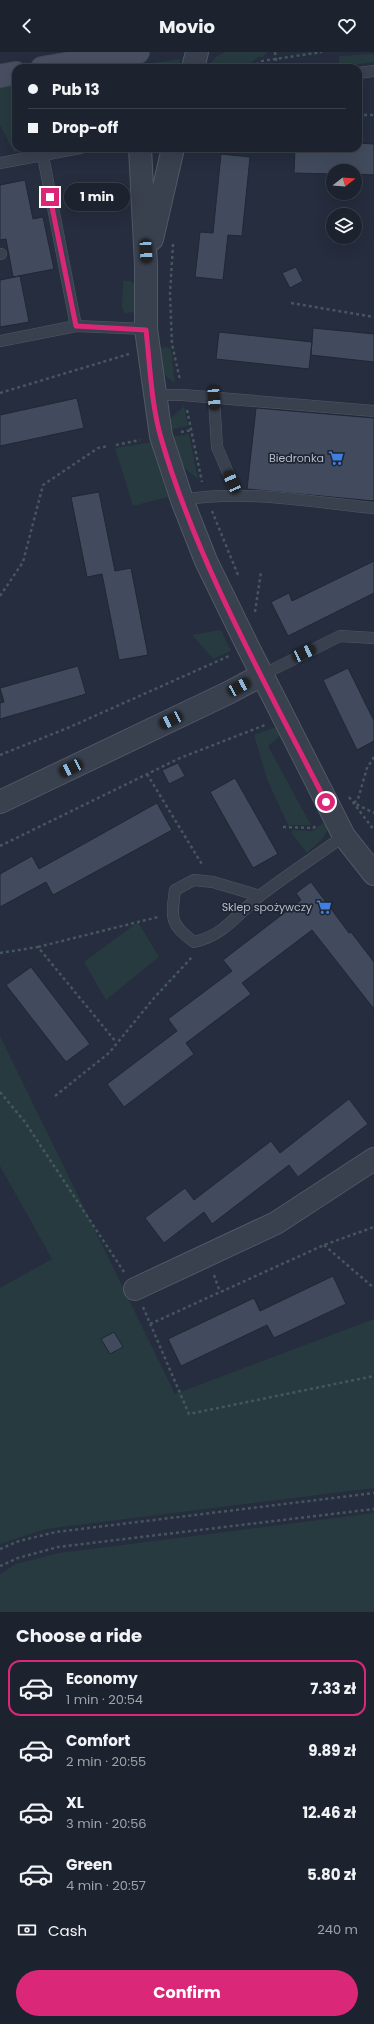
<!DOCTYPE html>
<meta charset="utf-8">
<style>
:root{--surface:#1c222e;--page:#252a36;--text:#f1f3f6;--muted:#a0a4aa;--line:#3a3f4a;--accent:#db2777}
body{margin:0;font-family:Poppins,sans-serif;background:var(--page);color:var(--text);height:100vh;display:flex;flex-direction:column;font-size:15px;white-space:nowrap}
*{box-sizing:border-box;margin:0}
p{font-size:13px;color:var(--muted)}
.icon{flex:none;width:22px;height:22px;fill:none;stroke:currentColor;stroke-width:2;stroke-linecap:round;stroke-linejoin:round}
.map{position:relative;height:1560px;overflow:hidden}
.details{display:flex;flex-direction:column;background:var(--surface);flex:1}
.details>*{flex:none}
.top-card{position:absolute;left:12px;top:12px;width:350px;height:88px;border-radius:12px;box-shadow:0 4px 16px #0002,0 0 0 1px var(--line);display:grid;align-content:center;height:88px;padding:0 16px;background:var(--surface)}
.needle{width:26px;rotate:73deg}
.tools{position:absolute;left:326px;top:112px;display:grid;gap:8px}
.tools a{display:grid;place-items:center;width:36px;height:36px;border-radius:50%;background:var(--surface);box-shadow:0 4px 16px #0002,0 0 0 1px var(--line);font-size:20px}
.end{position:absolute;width:18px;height:18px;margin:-9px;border:5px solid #db2777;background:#fff;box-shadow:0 0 0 2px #fff}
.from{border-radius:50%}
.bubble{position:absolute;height:28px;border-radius:14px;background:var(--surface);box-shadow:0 4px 16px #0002,0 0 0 1px var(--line);font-size:13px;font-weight:700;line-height:28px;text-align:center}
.car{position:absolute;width:12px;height:24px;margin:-12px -6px;border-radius:5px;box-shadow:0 0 3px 1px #0007;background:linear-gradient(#222 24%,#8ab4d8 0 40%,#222 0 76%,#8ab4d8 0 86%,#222 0)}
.top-card b{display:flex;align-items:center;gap:14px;height:38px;font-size:15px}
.top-card b+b{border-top:1px solid var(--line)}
.top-card i{width:10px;height:10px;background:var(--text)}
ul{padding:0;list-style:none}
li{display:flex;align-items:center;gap:12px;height:56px;margin:0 8px 6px;padding:0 8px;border:2px solid transparent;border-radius:12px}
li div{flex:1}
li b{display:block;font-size:15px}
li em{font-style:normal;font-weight:700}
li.active{border-color:var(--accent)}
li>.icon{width:36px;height:36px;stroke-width:1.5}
h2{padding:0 16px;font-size:18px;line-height:48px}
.pay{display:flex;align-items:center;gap:10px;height:44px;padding:0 16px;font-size:15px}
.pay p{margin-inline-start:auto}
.action{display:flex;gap:8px;margin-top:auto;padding:8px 16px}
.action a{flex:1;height:46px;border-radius:24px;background:var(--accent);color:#fff;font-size:16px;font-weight:700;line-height:46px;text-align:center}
header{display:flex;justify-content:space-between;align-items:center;height:52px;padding:0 16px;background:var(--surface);font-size:18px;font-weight:700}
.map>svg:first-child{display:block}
</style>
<header><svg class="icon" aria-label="back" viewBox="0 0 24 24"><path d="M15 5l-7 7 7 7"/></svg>Movio<svg class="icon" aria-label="heart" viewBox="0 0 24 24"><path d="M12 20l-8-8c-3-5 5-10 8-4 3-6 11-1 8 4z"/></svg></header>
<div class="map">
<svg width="374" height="1560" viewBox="0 0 374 1560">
<rect width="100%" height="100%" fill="#252d3e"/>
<path fill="#273a3f" d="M225 0H267L263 5H258L245 16H206L217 4Z
M374 2V10L339 15V4Z
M181 7 178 16H131V14Z
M16 32V96H30L14 100 0 73V35Z
M123 229H130L136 233 138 260 124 261 122 254Z
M167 295 171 298 175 331C159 321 160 314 159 296Z
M184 354 188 374 169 378 171 366Z
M189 382 198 427 182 414 171 385Z
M151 390 168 445 133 454 115 396Z
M220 578 222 580 231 599 213 607 192 583Z
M276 675 280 684 268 694 311 773H288L267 727 254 683Z
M323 771 328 776 323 786 307 801 292 782V778L313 779Z
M138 870 159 905 106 948 84 910Z
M0 984 175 1342 374 1267V1436L46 1477 0 1492V1236L52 1207 0 1114Z
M374 1461V1560H0V1522L16 1512 59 1501Z"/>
<path fill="#424b5d" stroke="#202735" d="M358 91 374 92V123L355 122V119H333V122L294 121 295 96H358Z
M221 102 250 105 242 184 228 183 223 228 195 225 200 180 213 181Z
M25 128 33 167 43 165 54 217 13 225 6 187 0 188V133Z
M296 215 303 229 290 236 282 221Z
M20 224 29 270 0 275V228Z
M313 276 374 282V310L311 303Z
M219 280 312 290 309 317 216 307Z
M77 346 84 376 0 394V363Z
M256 356 374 366V449L247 437Z
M99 440 115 519 131 516 148 603 119 608 102 522 87 525 71 445Z
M374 509V541L288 584 271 550 289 541 292 549Z
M78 614 86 642 0 667V651L4 650 0 636Z
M348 616 374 669V689L357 698 323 628Z
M178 711 185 724 169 732 162 718Z
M235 726 278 802 253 816 210 740Z
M157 751 172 778 53 843 46 830 0 855V822L32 804 39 817Z
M311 830 349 881 351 880 374 910V957L312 878 242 931 251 942 186 991 194 1002 124 1055 107 1032 177 979 168 967 232 919 223 908 301 848 296 841Z
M31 915 90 992 66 1010 6 933Z
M349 1047 368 1072 298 1125 289 1113 212 1172 204 1160 164 1191 145 1166 185 1136 194 1148 271 1089 280 1101Z
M333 1224 346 1252 274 1286 267 1273 181 1314 168 1287 254 1246 260 1259Z
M114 1280 123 1295 110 1302 101 1287Z"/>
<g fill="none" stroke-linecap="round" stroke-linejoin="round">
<g stroke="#515866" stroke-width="12">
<path id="lane" d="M358 21 374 19
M43 104 76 274
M0 111 80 96
M0 202H1
M0 289 76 274 146 277
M154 343H183L374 359
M214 346 217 395 237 442
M182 448C246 437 310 450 374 456
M262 623 340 584 374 586
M260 844 213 830 194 828 175 838C171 867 170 872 194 890 225 883 237 862 261 843 287 823 316 804 344 784"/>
</g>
<g stroke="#515866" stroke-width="24">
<path id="street" d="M193 16 197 0
M140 96 146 213V277L161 384 182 448 206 509 248 595 344 784 374 822
M152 187 173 96
M0 750 228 641 262 623
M135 1237 276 1171 374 1107"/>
</g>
<g stroke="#434957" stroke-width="24">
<path id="secondary" d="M42 16 138 0
M0 24 16 21"/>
</g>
<path stroke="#45575c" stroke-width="2.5" stroke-dasharray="3 3" stroke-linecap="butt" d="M275 0 277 16
M251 16 262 9 322 0
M358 63H374
M173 192 170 242 172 292 180 328
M291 251 374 265
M0 341 129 302
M187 358 202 430
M181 380 192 378
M116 393 140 388
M212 459 238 523
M0 544 23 510 43 433 98 396 109 394
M255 560 261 520
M0 703 70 675 229 604
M374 705 367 716 358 747 354 751 374 761
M147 722 203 814
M349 745 374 778
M283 775 313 776 316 774
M0 794 180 706 265 673
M38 895 158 865
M0 901 38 895 116 990
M0 1040 25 1070 124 1220
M55 1044 109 1001 154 946 192 905
M324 1193 374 1236
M214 1223 220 1240
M143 1255 189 1362 374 1324
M150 1272 324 1193 374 1175
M0 1497 19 1489 56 1480 374 1441
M0 1514 18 1506 58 1495 374 1457"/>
<use href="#lane" stroke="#39404e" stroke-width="11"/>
<use href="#street" stroke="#39404e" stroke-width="22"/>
<use href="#secondary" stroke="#474f61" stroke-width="22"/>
</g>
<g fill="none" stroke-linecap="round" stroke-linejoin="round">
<path stroke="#db2777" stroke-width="5" d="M50 145 76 274 146 278C150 313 151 351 161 386 197 511 267 634 326 750"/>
</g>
<defs>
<g id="supermarket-bare" transform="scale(1.2)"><path d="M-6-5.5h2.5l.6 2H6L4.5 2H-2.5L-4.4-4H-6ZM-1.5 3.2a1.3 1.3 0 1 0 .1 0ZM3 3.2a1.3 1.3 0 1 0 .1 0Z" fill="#3f7fe0" stroke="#1e2533" stroke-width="2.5" paint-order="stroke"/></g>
</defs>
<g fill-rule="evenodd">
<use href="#supermarket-bare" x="336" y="406"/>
<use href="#supermarket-bare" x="324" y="855"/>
</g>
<g text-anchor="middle" stroke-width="3.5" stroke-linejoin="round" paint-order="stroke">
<g font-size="11" fill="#b6bbc9" stroke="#1e2533" text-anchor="end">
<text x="324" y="410">Biedronka</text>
<text x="312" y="859">Sklep spożywczy</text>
</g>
</g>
</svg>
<div class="tools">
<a><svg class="needle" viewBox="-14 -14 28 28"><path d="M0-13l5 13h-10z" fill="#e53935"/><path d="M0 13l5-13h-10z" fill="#a0a4aa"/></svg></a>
<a><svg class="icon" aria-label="layers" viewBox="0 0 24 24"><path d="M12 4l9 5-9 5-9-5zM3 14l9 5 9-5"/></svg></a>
</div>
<i class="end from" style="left:326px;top:750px"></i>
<i class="end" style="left:50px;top:145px"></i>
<div class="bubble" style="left:64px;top:131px;width:66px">1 min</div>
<i class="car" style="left:146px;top:199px;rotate:177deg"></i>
<i class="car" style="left:214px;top:346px;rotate:176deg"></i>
<i class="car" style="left:232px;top:430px;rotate:336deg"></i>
<i class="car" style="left:304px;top:601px;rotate:65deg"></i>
<i class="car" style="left:239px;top:635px;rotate:61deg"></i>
<i class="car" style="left:171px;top:668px;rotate:244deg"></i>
<i class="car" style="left:71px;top:716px;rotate:244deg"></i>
<div class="top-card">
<b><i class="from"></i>Pub 13</b>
<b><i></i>Drop-off</b>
</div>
</div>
<section class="details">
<h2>Choose a ride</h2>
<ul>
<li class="active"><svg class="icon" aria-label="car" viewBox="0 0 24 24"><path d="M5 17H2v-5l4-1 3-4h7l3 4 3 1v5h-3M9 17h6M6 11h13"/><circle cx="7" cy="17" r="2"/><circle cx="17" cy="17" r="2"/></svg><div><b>Economy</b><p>1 min · 20:54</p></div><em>7.33 zł</em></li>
<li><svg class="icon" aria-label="car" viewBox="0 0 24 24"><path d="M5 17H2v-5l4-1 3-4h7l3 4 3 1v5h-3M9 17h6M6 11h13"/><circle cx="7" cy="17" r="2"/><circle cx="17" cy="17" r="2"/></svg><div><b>Comfort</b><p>2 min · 20:55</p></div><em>9.89 zł</em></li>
<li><svg class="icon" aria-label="car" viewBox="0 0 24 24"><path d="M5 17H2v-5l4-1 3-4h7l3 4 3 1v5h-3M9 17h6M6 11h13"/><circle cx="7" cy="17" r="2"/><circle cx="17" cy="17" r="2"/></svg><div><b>XL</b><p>3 min · 20:56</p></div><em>12.46 zł</em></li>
<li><svg class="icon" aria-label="car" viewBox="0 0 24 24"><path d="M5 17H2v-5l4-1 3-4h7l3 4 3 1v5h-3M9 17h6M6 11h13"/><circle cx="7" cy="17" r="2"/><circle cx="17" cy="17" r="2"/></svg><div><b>Green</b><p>4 min · 20:57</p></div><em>5.80 zł</em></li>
</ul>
<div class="pay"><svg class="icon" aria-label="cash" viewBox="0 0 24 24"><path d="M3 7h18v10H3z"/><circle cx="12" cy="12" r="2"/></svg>Cash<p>240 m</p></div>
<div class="action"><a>Confirm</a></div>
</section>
